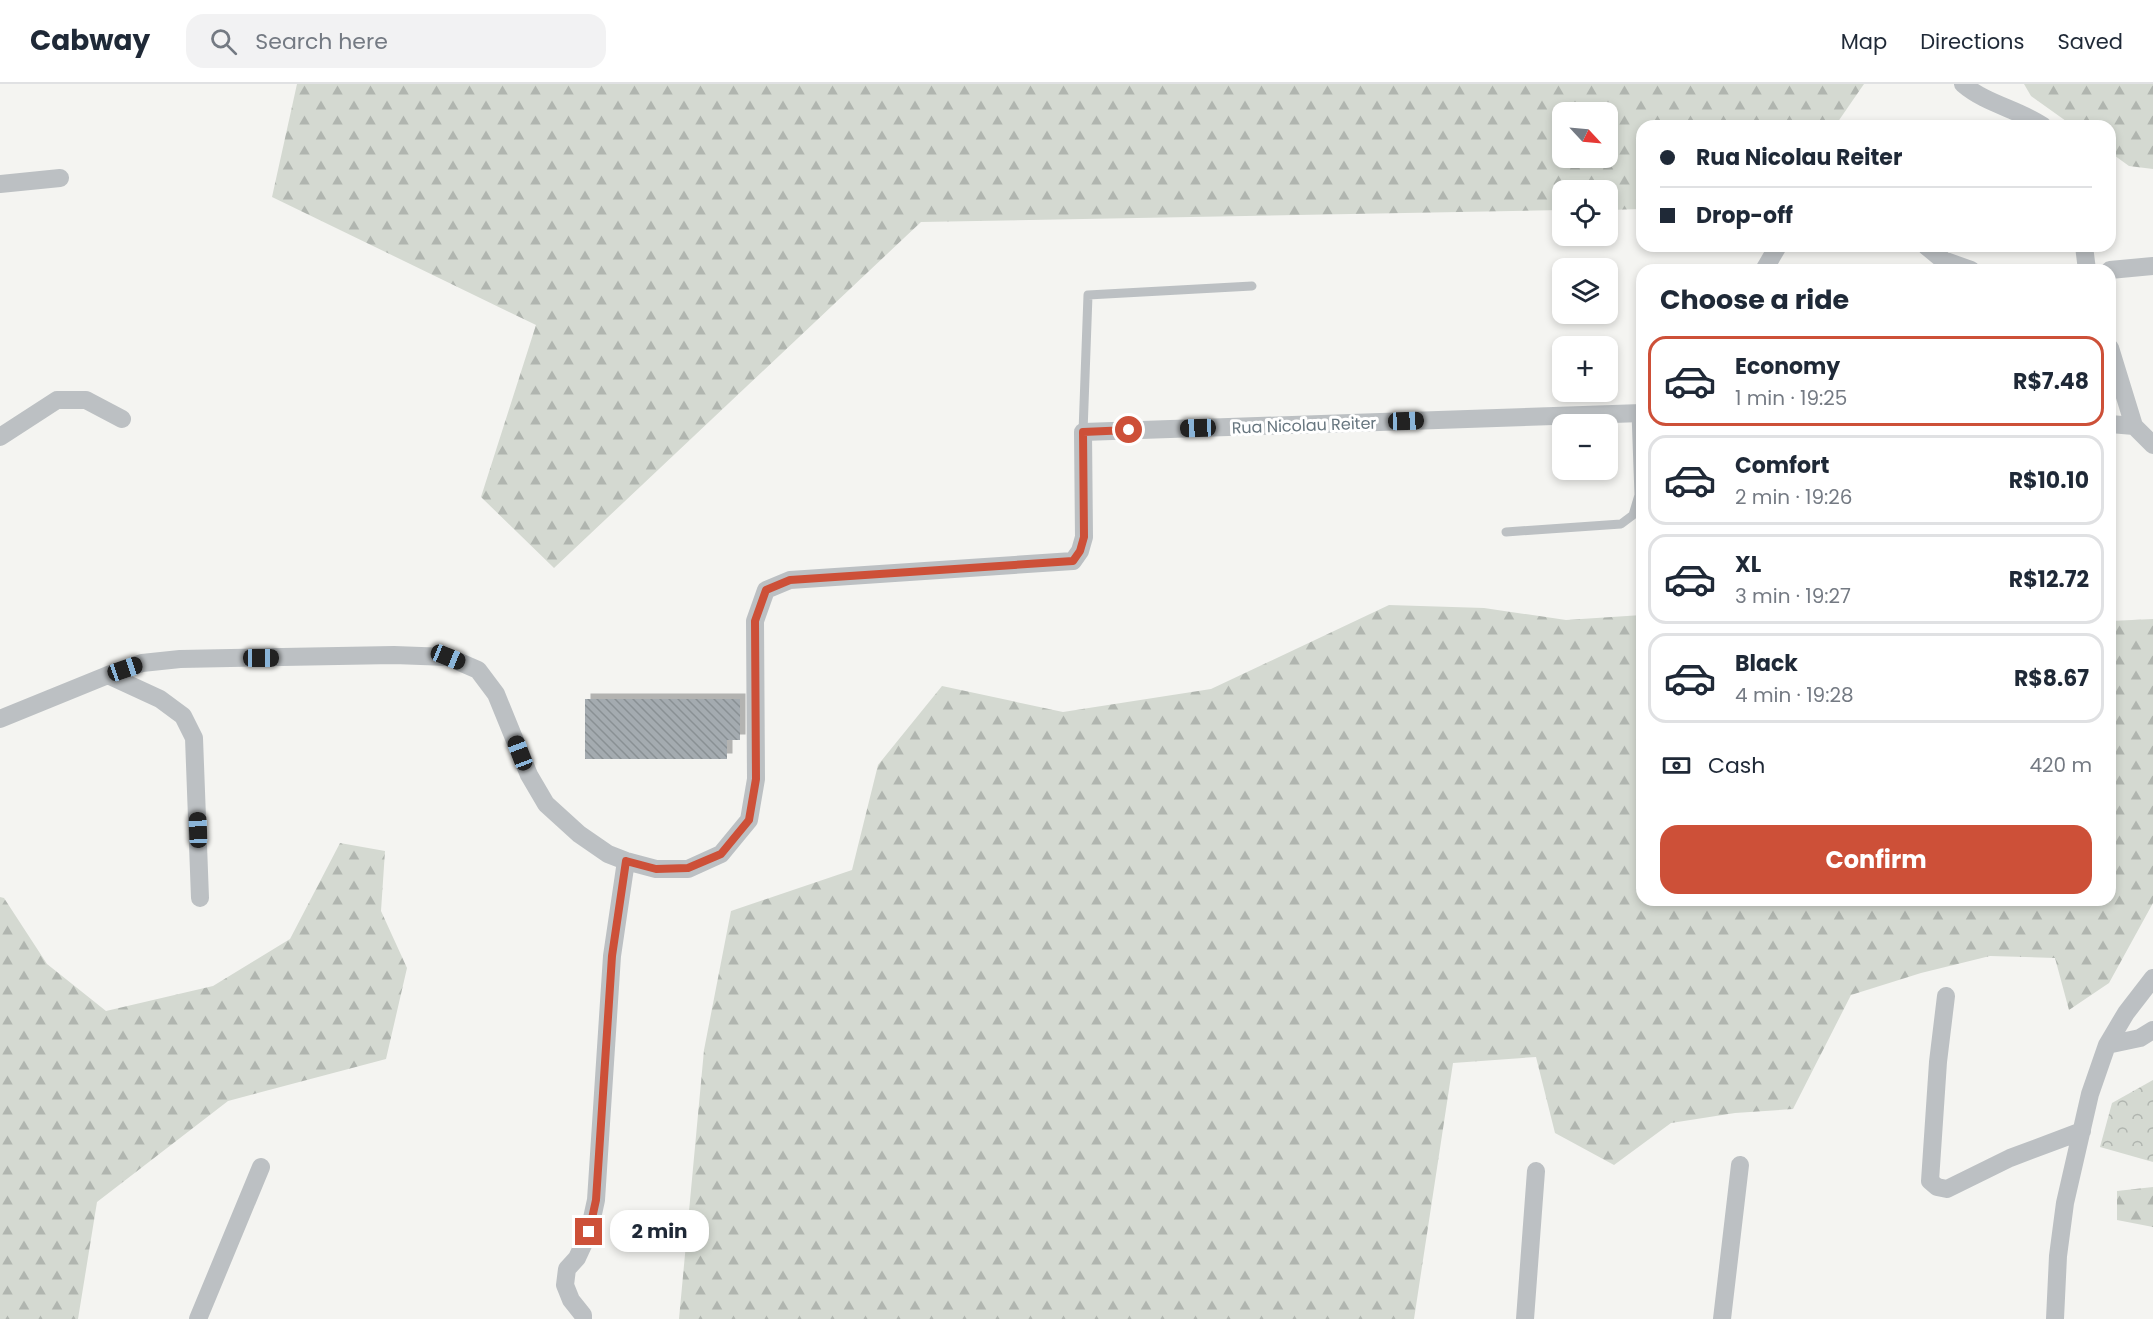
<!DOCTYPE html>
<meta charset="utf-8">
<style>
:root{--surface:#fff;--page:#f2f2f3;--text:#1f2937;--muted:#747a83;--line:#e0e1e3;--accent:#cd5038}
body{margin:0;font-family:Poppins,sans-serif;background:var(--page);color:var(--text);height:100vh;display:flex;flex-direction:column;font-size:22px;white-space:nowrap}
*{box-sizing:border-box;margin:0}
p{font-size:20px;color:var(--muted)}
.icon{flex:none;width:33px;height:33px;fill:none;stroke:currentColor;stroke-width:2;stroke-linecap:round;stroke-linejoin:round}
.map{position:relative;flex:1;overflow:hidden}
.drawer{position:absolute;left:1636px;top:180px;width:480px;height:642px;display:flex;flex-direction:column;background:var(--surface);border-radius:18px;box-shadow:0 3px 9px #0003}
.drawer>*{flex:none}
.guide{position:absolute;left:1636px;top:36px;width:480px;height:132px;border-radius:18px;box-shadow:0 3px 9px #0003;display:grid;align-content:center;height:132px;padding:0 24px;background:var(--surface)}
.needle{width:39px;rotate:116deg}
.tools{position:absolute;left:1552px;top:18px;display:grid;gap:12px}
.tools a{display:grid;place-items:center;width:66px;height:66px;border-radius:12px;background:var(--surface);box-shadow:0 3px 9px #0003;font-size:30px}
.end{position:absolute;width:27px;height:27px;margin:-14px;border:8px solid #cd5038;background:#fff;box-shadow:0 0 0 3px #fff}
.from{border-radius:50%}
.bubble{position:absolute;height:42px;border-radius:18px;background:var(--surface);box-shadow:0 3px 9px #0003;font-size:20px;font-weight:700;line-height:42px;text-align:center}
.car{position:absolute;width:18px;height:36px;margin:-18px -9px;border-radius:8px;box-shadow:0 0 4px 2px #0007;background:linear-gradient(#222 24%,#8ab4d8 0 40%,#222 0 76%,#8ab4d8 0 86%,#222 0)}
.guide b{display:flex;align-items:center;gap:21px;height:57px;font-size:22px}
.guide b+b{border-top:2px solid var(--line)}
.guide i{width:15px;height:15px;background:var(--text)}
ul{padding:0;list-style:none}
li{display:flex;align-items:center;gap:18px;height:90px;margin:0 12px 9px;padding:0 12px;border:3px solid var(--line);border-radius:18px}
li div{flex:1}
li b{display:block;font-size:22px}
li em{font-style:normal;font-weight:700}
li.selected{border-color:var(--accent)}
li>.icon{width:54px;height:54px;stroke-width:1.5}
h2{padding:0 24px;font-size:27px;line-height:72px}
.pay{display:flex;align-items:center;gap:15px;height:66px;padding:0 24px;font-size:22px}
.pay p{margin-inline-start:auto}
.button{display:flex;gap:12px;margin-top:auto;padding:12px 24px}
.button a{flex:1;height:69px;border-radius:18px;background:var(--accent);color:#fff;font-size:24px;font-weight:700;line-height:69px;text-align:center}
header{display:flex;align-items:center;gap:36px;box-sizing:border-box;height:84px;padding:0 30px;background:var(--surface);border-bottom:2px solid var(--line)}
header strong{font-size:28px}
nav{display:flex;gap:33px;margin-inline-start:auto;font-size:21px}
.search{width:420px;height:54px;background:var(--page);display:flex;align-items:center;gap:15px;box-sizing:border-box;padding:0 21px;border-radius:18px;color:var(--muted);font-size:22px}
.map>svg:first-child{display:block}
</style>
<header>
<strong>Cabway</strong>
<div class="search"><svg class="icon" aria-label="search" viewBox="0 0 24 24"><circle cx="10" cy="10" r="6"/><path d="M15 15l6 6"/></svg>Search here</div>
<nav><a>Map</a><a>Directions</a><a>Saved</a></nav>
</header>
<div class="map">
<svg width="2153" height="1235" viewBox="0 0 2153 1235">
<defs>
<pattern id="forest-firs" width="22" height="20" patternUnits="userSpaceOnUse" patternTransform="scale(1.5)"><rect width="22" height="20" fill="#d4d9d1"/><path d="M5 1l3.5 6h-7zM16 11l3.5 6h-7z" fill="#b0b5af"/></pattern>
<pattern id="park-crowns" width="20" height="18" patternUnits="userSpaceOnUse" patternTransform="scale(1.5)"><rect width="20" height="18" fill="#d4d9d1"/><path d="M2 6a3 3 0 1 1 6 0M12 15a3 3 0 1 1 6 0" fill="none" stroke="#b0b5af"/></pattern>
<pattern id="building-back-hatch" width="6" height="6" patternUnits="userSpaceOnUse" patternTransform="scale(1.5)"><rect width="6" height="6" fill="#a4abb0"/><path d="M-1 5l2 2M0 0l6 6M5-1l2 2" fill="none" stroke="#899094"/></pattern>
<filter id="shadow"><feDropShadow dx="5.5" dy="-5.5" stdDeviation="0" flood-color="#0004"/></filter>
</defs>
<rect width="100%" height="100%" fill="#f4f4f1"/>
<path fill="url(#forest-firs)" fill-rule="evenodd" d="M297 0H1864L1835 42H1642V125L1608 126V106H1563V126L921 138 554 484 481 413 536 241 272 113ZM1563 28H1608V74H1563Z
M2024 0H2153V85L2129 82 2111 69 2110 42H2073L2031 12Z
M1389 521 1484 524 1566 536 1642 531V816H2110L2111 537 2153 535V819L2109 899 2069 926 2055 874 1990 872 1921 889 1851 911 1793 1025 1735 1029 1671 1039 1614 1081 1555 1049 1536 973 1453 979 1414 1235H679L704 966 731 827 852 786 878 681 942 602 1063 628 1211 605Z
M340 759 385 767 381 827 407 884 386 975 228 1017 97 1118 78 1235H0V813L4 814 47 880 106 927 213 902 290 855Z
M2153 1103V1143L2117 1136V1107Z"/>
<path fill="url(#park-crowns)" d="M2153 996V1078L2100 1063 2112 1019Z"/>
<path fill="url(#building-back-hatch)" filter="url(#shadow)" d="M585 615H740V656H727V675H585Z"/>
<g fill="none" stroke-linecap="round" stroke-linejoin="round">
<path stroke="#bcc0c3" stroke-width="9" d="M1083 348 1088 211 1252 202
M1506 448 1621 440 1633 431 1639 411 1636 329"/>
<path stroke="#bcc0c3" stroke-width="18" d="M1963 0C1986 20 2018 25 2043 42
M0 100 60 94
M1926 162 1943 176 1971 186
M2084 162 2087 186
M1764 186 1778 162
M2110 186 2153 182
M2110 264 2134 342 2153 361
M2110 340 2134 342
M0 353 57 316H86L122 335
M108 591 160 615 183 632 194 654 200 814
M0 635 108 591 142 579 180 575 394 571 448 573 478 586 496 610 529 691 546 720 579 750 608 770 626 777 656 785H688L721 770 749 736 756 695 755 537 766 506 790 496 1073 477 1080 467 1084 453 1083 348 1642 329
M1946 912 1938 978 1930 1097 1937 1103 1947 1105 2010 1074 2082 1047
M2107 961 2140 954 2153 946
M198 1235 261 1083
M583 1235V1231L571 1216 565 1201 567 1185 577 1174 589 1148 596 1116 612 872 626 777
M1525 1235 1536 1087
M1722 1235 1740 1081
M2055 1235 2058 1172 2065 1119 2090 1010 2107 961 2126 929 2153 894"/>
</g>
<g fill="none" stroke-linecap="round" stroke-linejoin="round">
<path stroke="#cd5038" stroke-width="8" d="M589 1148 596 1116 612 872 626 777 656 785 688 784 721 770 749 736 756 695 755 537 766 506 790 496 1073 477 1080 467 1084 453 1083 348 1129 346"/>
</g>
<g text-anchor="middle" stroke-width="6" stroke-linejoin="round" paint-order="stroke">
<g font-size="16" fill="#67767f" stroke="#fff">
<text transform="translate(1304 341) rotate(-2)" y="6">Rua Nicolau Reiter</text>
</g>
</g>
</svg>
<div class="tools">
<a><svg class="needle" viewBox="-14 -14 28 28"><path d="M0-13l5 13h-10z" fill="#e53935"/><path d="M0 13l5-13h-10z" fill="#747a83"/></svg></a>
<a><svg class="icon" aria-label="locate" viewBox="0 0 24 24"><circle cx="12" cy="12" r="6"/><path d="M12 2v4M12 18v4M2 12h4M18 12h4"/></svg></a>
<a><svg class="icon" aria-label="layers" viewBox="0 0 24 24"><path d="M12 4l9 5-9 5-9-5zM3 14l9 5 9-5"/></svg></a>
<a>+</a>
<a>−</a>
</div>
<i class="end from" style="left:1129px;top:346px"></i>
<i class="end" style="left:589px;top:1148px"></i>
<div class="bubble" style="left:610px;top:1126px;width:99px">2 min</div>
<i class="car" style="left:1406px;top:337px;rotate:88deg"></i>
<i class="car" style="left:1198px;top:344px;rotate:268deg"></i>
<i class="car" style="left:448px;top:573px;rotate:112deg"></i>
<i class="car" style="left:261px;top:574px;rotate:90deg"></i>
<i class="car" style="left:125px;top:585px;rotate:71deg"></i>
<i class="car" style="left:520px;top:669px;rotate:339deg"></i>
<i class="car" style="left:198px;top:746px;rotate:358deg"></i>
<div class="guide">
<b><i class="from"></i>Rua Nicolau Reiter</b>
<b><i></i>Drop-off</b>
</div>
<section class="drawer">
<h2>Choose a ride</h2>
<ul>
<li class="selected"><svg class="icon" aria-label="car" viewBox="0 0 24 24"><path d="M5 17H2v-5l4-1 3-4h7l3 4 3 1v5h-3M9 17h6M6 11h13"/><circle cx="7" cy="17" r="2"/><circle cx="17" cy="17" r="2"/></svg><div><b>Economy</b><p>1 min · 19:25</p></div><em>R$7.48</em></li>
<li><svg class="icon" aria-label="car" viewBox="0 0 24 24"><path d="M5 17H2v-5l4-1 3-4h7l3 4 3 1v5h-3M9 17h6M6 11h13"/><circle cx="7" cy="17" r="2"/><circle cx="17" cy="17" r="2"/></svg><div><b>Comfort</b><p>2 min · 19:26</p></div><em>R$10.10</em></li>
<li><svg class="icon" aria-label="car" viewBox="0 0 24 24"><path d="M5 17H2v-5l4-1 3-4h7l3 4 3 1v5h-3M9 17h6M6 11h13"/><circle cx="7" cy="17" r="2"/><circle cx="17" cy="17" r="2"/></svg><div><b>XL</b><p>3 min · 19:27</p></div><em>R$12.72</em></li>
<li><svg class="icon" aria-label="car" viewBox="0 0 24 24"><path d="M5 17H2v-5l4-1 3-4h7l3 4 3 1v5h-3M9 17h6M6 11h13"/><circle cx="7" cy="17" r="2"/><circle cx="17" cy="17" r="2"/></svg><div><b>Black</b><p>4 min · 19:28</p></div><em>R$8.67</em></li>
</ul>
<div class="pay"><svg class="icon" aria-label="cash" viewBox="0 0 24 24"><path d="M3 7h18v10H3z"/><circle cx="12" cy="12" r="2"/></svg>Cash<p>420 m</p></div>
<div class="button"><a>Confirm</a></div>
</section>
</div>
